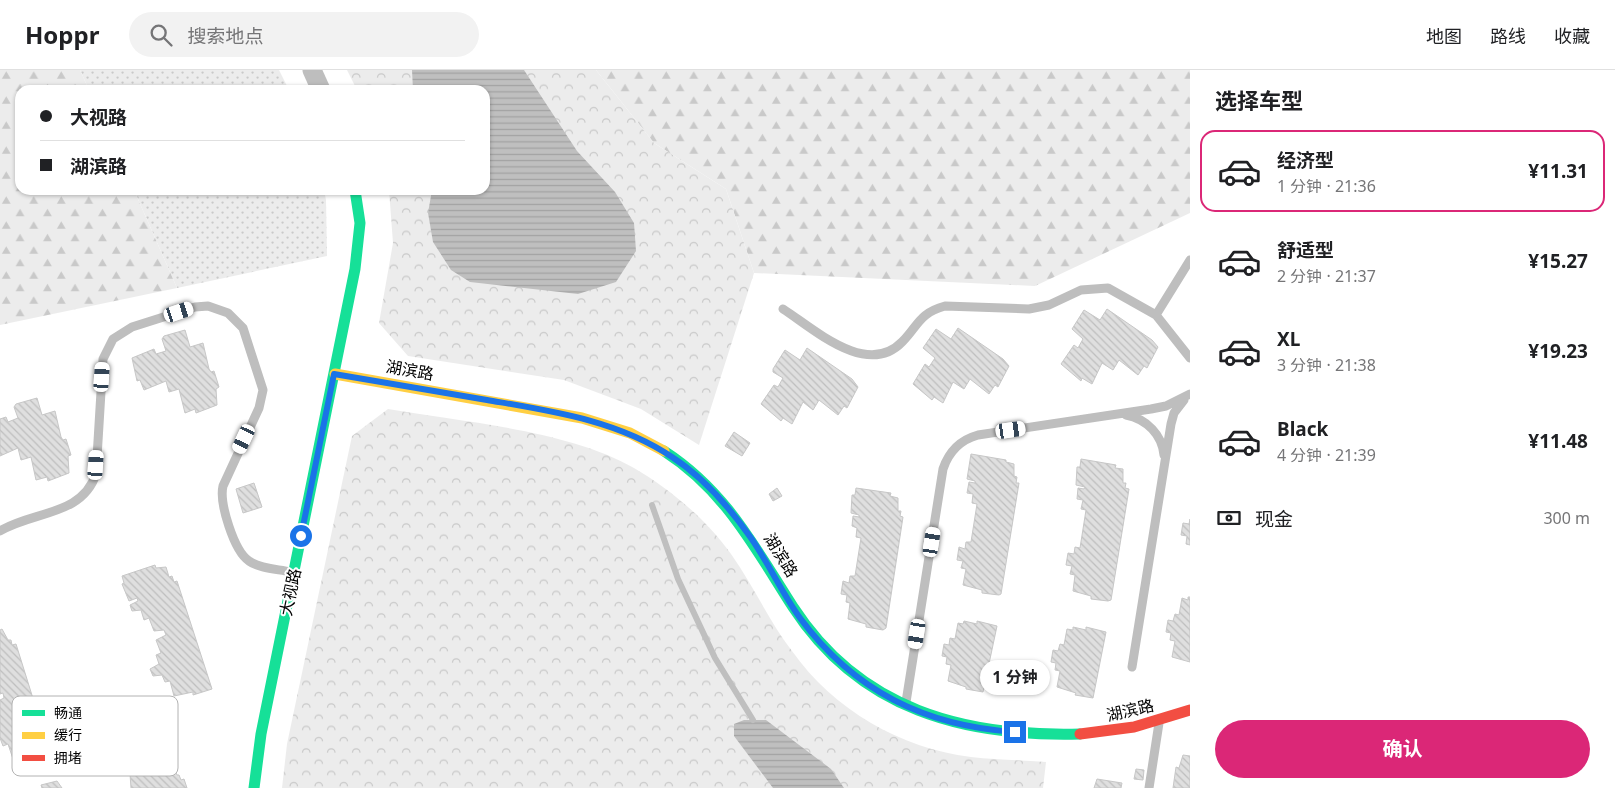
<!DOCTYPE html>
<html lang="zh">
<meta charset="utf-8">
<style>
:root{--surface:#fff;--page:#f2f2f2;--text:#202124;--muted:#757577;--line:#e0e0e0;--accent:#db2777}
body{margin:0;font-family:"Noto Sans","Noto Sans SC",sans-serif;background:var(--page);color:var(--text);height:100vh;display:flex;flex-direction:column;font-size:19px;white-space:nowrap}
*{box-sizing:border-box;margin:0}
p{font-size:16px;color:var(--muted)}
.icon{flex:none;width:28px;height:28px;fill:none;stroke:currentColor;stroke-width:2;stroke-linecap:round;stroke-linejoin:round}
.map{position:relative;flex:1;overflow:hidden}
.side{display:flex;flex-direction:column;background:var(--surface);width:425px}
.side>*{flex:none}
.top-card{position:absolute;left:15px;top:15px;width:475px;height:110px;border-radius:15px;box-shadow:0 1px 4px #0004;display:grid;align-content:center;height:110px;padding:0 25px;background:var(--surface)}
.end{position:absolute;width:22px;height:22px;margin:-11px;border:6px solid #1a73e8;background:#fff;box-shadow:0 0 0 2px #fff}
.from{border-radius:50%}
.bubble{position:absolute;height:35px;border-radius:18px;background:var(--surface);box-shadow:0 1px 4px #0004;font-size:16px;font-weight:700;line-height:35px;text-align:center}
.car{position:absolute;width:15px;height:30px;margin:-15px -8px;border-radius:6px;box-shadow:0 0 4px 1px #0007;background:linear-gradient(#fff 24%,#345 0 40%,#fff 0 76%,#345 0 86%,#fff 0)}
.top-card b{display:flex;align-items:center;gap:18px;height:48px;font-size:19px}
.top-card b+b{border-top:1px solid var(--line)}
.top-card i{width:12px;height:12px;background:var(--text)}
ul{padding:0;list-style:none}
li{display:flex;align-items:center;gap:15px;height:82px;margin:0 10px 8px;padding:0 15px;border:2px solid transparent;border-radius:15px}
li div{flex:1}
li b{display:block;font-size:19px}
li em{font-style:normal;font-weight:700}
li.selected{border-color:var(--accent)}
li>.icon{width:45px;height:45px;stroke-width:1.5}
h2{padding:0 25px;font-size:22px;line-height:60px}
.pay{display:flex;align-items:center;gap:12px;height:55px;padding:0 25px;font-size:19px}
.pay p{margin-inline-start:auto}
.primary-button{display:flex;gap:10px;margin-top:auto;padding:10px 25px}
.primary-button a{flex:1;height:58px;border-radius:30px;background:var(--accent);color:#fff;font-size:20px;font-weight:700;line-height:58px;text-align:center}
header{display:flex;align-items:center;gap:30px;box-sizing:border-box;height:70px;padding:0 25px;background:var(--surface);border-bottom:1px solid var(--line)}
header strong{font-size:24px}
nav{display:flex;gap:28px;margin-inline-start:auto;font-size:18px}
.search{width:350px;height:45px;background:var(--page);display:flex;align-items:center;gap:12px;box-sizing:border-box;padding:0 18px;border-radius:28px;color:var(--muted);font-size:19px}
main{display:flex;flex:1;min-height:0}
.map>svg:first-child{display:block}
</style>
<header>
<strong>Hoppr</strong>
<div class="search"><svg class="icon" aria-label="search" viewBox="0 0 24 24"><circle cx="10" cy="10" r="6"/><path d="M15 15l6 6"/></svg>搜索地点</div>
<nav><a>地图</a><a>路线</a><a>收藏</a></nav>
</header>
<main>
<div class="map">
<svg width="1190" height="718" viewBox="0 0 1190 718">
<defs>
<pattern id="grass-dots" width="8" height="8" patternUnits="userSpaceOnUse" patternTransform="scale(1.25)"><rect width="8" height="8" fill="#ececec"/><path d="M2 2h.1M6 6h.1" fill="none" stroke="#c9c9c9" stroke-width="1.8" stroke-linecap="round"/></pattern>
<pattern id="forest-firs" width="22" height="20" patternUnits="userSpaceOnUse" patternTransform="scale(1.25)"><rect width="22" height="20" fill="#ececec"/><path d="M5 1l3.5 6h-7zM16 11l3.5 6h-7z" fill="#c9c9c9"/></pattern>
<pattern id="park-crowns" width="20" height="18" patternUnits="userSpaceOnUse" patternTransform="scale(1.25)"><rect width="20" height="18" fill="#ececec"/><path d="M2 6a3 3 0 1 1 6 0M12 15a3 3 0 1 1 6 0" fill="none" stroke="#c9c9c9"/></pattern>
<pattern id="water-rules" width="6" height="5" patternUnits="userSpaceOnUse" patternTransform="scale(1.25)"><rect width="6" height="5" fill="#bfbfbf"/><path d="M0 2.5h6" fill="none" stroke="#a2a2a2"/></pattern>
<pattern id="building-back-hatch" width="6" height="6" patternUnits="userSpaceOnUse" patternTransform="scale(1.25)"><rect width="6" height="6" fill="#dfdfdf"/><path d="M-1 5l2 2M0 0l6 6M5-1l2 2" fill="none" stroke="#bebebe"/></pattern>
</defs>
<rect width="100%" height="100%" fill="#fff"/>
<path fill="url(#grass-dots)" d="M80 0H279L289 20H89Z
M134 120H324L326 130 327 186 177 218Z"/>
<path fill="url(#forest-firs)" d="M0 0H80L89 20H20V120H134L177 218 0 255Z
M596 0H1190V143L1035 216 754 203 726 119 654 73Z"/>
<path fill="url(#park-crowns)" d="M347 0H596L654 73 726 119 754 203 699 375 641 339 564 310 408 286 379 253 393 173 389 120H485V20H357Z
M388 339C463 352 568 360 634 398 670 419 707 450 731 484 753 515 769 551 792 581 834 640 900 678 971 687 996 690 1021 690 1046 692L1043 718H282L287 674 352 366Z"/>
<path fill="url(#water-rules)" d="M412 0H524L577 81 615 122 634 153 636 181 616 212 578 224 470 212 451 200 433 172 428 143 432 120H485V20H413Z
M744 650H766L831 699 844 718H773L734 666V654Z"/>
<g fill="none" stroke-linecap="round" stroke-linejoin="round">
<path stroke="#bfbfbf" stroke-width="6" d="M652 435 678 509 715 588 753 650"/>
</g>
<path fill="url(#building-back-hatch)" stroke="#c7c7c7" d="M1107 239 1152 270 1158 277 1147 298 1144 296 1138 305 1119 290 1113 300 1102 293 1092 314 1082 308 1081 311 1061 294 1074 275 1078 278 1083 269 1072 259 1084 240 1100 250Z
M958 258 1003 289 1009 296 998 317 995 315 989 324 970 309 964 319 953 312 943 333 934 327 932 330 913 314 925 294 929 297 935 288 923 278 936 259 951 269Z
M185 260 190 277 203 273 209 299 211 302 214 301 219 317 216 319 217 335 196 343 195 339 185 343 179 319 169 322 166 311 144 320 140 310 137 311 132 288 154 279 156 284 166 281 162 269 164 266Z
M807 278 852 309 858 317 847 338 844 336 838 345 819 330 813 340 803 332 792 354 783 348 781 351 761 334 774 315 778 317 783 308 773 302V299L785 280 800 290Z
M37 328 42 345 55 341 61 367 63 370 66 369 71 385 68 386 69 403 48 411 47 407 36 410 31 387 21 390 18 378 0 386V349L6 347 8 352 18 348 14 337 16 334Z
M734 362 750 373 742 386 725 376Z
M971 384 1006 390V392L1014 394V406L1017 407 1016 413H1019L1001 524 999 525 982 523V520L963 515 966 499 961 498 963 491 957 490 959 477 965 479 966 472H971L977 434 972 433 973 424 967 423 969 412 975 413V411L967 409Z
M1081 389 1116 395 1115 398 1123 399V413H1126L1125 418 1129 419 1111 530 1108 531 1091 529V526L1073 521 1075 505 1070 504 1072 496 1066 495 1068 483 1074 484 1075 477 1080 478 1086 440 1081 439 1083 430 1077 429 1078 418 1084 419 1085 417 1076 415 1077 397H1080Z
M254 413 262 437 243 443 236 419Z
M777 418 782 426 773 431 769 424Z
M856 418 891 423 890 426 898 428V441H901L900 446 903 447 886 558 883 560 866 557V554L848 549 850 533 846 532 847 525 841 524 843 511 849 513 850 506H855L861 468 856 467 857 458 852 456 853 446 859 447V445L851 443 852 425H855Z
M1190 449V475L1186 474 1187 466 1181 465 1183 453 1189 454Z
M155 495 156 498 166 497 169 507 172 506 174 512 177 511 212 619 193 625V622L174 626 170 611 165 612 162 605 153 606 150 599 159 594 156 585 161 583 156 570 166 565 164 560 154 561 149 548 144 550 141 540 132 541 130 535 138 531 137 528 129 531 122 514 124 513 122 506Z
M1188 527H1190V592L1172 587 1175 571 1170 570 1171 563 1166 562 1168 550 1173 551 1175 544 1179 545 1182 528 1188 530Z
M964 551 977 554V551L997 556 983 622 966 619V617L948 611 951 595 946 594 947 587 942 586 944 574 949 575 950 568 955 569 958 553 963 554Z
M1073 557 1086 560V557L1106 562 1093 628 1075 625 1076 623 1057 617 1060 601 1055 600 1056 593 1051 592 1053 580 1058 581 1060 574 1064 575 1067 559 1073 560Z
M2 559 8 570H11L12 575 16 574 50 683 32 688 31 685 13 689 8 674 3 676 0 668V630L4 628 3 623 0 624V560Z
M1183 685 1190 686V718H1173L1176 697 1179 698Z
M163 694 164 697 173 696 177 705H179L181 710 184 709 187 718H131L130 704Z
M1136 699 1144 700 1143 710 1134 709Z
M1097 709 1122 713 1121 718H1094Z
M57 711 62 718H42L41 715Z"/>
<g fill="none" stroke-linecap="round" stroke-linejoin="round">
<path stroke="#bebebe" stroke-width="9" d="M783 239C814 259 867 308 902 272 918 256 919 243 945 236L1029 239 1049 235 1081 220 1108 218 1156 245 1190 288
M1156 245 1190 190
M1126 345C1147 349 1162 365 1164 385
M0 461C33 441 82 446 96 404L103 289 113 269 132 257 195 237 208 236 228 243 243 258 263 320 259 338 223 416C219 433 234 481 249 491 260 499 278 499 291 502
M1132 597 1171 354 1174 343 1184 330
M906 632 943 399C949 381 960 370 978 365L1151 339 1166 336 1190 324
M1149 718 1159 653"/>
<path stroke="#bebebe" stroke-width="19" d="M312 0 321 20"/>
<path stroke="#16e098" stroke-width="11" d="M664 381C726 421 755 478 793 537 860 640 964 667 1080 664
M254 718 261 664 355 199 360 153 355 120"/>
<path stroke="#ffcf43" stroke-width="11" d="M335 304 582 348 630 363 664 381"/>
<path stroke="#f24e42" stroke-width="11" d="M1080 664 1134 657 1190 640"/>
</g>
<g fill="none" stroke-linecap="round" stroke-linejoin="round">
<path stroke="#1a73e8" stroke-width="6" d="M301 466 334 304C385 313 436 321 487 330 551 341 617 350 672 387 703 407 730 438 751 468 769 494 782 523 800 548 854 621 925 656 1015 662"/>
</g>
<g text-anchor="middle" stroke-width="4" stroke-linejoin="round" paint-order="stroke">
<g font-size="16" fill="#000" stroke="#fff">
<text transform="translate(410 300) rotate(10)" y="6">湖滨路</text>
<text transform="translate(781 485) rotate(58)" y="6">湖滨路</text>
<text transform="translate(290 522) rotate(-78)" y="6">大视路</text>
<text transform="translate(1130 640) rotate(-13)" y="6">湖滨路</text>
</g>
</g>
<rect x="12" y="626" width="166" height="80" rx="8" fill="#fff" stroke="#b2b2b2" stroke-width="1"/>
<rect x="22" y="640" width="23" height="6" fill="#16e098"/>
<rect x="22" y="662" width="23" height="7" fill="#ffcf43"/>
<rect x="22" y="685" width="23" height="6" fill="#f24e42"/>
<g font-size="14" fill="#000">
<text x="54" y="648">畅通</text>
<text x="54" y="670">缓行</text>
<text x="54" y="693">拥堵</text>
</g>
</svg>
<i class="end from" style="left:301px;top:466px"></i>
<i class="end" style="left:1015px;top:662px"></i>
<div class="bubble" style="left:980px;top:590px;width:70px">1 分钟</div>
<i class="car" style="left:179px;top:242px;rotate:72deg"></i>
<i class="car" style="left:102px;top:307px;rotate:4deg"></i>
<i class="car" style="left:1011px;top:360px;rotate:82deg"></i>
<i class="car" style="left:244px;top:369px;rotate:205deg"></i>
<i class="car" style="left:96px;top:395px;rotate:4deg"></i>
<i class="car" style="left:932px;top:472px;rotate:9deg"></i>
<i class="car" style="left:917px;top:564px;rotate:189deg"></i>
<div class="top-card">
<b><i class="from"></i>大视路</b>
<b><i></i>湖滨路</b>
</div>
</div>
<section class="side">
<h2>选择车型</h2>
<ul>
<li class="selected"><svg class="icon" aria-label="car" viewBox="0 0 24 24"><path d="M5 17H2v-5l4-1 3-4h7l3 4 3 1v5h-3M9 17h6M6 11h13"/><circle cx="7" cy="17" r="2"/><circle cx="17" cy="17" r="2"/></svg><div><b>经济型</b><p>1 分钟 · 21:36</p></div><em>¥11.31</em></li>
<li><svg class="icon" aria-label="car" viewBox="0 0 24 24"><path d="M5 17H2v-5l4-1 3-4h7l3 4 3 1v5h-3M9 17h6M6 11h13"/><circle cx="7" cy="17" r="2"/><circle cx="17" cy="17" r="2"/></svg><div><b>舒适型</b><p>2 分钟 · 21:37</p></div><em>¥15.27</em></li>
<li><svg class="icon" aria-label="car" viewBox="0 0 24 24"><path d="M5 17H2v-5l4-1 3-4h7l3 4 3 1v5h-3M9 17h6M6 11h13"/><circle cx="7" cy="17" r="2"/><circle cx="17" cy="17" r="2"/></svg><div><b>XL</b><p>3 分钟 · 21:38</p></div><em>¥19.23</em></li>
<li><svg class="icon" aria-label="car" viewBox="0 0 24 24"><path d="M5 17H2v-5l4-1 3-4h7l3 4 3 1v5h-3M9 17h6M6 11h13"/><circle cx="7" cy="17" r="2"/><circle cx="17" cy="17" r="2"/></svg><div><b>Black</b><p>4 分钟 · 21:39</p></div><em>¥11.48</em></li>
</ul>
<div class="pay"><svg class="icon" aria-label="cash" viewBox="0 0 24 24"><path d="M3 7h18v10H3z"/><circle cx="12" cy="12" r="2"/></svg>现金<p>300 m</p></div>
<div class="primary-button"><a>确认</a></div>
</section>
</main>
